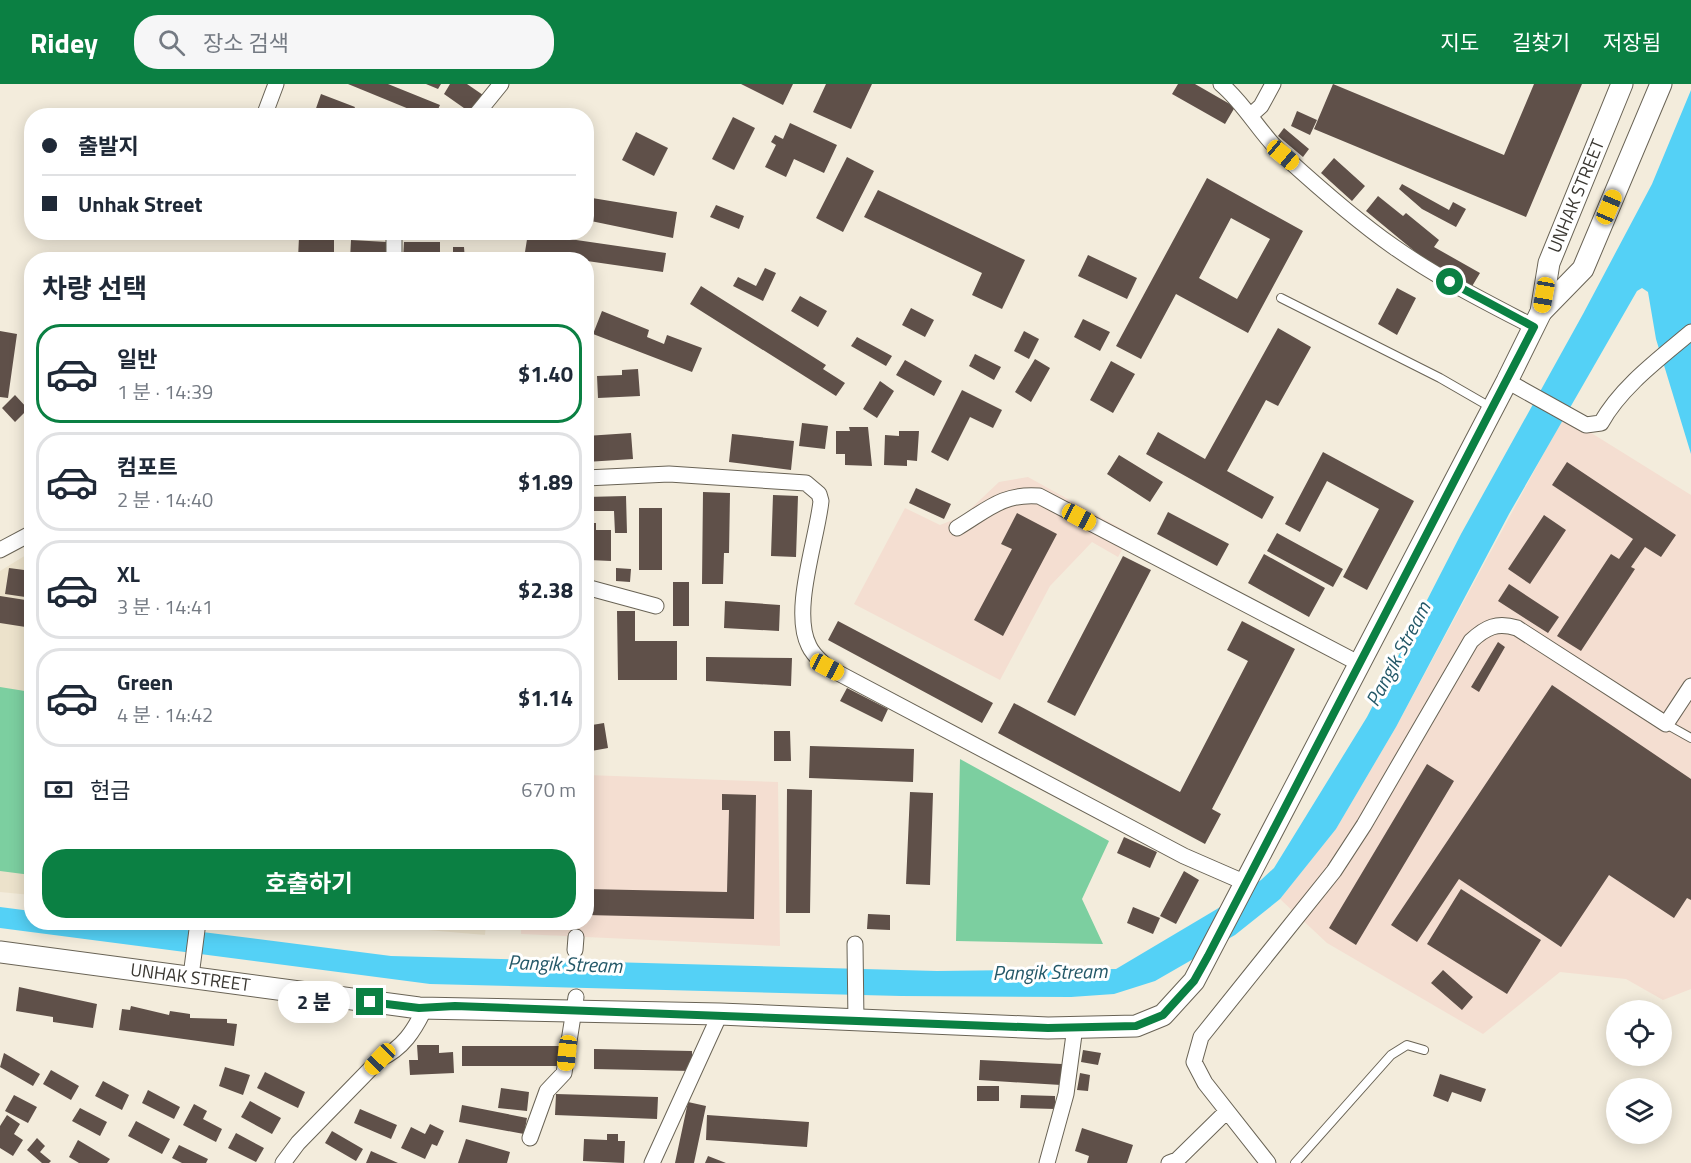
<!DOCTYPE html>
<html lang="ko">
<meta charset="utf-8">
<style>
:root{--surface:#fff;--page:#f6f6f7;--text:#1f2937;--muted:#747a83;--line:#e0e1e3;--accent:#0b8043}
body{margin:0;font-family:"Titillium Web","Noto Sans KR",sans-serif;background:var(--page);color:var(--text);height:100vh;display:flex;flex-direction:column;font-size:22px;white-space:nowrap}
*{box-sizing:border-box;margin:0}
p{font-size:20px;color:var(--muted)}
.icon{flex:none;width:33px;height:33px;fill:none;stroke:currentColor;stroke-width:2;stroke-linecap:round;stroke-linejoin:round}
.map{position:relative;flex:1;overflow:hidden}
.panel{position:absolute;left:24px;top:168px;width:570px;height:678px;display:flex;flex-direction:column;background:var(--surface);border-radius:24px;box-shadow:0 3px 15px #0003}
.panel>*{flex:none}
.top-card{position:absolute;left:24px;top:24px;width:570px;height:132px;border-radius:24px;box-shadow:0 3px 15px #0003;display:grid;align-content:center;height:132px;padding:0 18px;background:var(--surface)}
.buttons{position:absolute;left:1606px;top:916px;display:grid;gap:12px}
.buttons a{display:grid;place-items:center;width:66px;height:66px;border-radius:50%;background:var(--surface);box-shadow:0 3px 15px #0003;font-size:30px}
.end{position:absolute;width:27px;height:27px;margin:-14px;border:8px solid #0b8043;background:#fff;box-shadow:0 0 0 3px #fff}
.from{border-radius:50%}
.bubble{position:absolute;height:42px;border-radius:21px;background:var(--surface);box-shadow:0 3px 15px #0003;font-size:20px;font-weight:700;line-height:42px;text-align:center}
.car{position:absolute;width:18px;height:36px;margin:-18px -9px;border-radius:8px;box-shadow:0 0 4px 2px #0007;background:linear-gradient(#f5c518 24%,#345 0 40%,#f5c518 0 76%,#345 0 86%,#f5c518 0)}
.top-card b{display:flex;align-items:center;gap:21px;height:57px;font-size:22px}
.top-card b+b{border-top:2px solid var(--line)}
.top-card i{width:15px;height:15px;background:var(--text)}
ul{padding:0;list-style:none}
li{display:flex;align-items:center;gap:18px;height:99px;margin:0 12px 9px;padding:0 6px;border:3px solid var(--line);border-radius:24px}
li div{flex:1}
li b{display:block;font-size:22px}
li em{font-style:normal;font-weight:700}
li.active{border-color:var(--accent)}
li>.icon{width:54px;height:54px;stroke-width:1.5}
h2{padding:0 18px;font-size:27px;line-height:72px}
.pay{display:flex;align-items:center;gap:15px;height:66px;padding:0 18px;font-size:22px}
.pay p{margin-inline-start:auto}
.action{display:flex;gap:12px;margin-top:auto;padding:12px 18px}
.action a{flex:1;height:69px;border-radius:24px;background:var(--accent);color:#fff;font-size:24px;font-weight:700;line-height:69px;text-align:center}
header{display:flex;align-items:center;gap:36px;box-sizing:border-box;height:84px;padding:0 30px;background:var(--accent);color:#fff}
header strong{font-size:28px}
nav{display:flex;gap:33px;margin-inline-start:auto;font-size:21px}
.search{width:420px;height:54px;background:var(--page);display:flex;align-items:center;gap:15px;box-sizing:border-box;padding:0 21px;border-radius:24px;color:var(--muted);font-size:22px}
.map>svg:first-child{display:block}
</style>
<header>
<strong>Ridey</strong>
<div class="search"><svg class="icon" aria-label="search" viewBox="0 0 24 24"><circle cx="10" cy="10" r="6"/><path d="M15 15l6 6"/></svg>장소 검색</div>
<nav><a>지도</a><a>길찾기</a><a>저장됨</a></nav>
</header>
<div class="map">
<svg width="1691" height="1079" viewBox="0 0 1691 1079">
<rect width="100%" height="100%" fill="#f3ecdc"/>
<path fill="#f4ded1" d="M1564 332 1691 411V905L1663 916 1626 895 1560 888 1483 950 1327 859 1280 815 1336 745 1396 643Z
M1028 393 1131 450 1118 473 1092 458 1050 502 1000 596 854 520 905 424 940 441 963 432 999 398Z
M587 691 778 698 780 862 521 850V839L586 838Z"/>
<path fill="#ece2cb" d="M31 468V811L0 808V487Z
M347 839 486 838V839L485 851Z"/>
<path fill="#7ccfa0" d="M0 603 31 608V791L0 787Z
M960 675 1109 757 1082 815 1103 860 956 857Z"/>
<path fill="#54d1f6" d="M1691 6V370L1656 255 1648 208 1642 204 1637 207 1509 430 1396 643 1336 745 1280 815 1235 851 1155 897 1114 910 1071 913 901 912 430 900 0 844V823L31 827 32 838 131 839 391 872 937 887 1116 885 1217 825 1261 796 1274 784 1367 633 1461 450 1583 230 1652 100Z"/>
<path fill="#5f5049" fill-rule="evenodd" d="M348 0H388L440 21 435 32H426Z
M426 0H441L438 5Z
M450 0H467L483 11 471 29 444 10Z
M741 0H793L783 21Z
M826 0H872L851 45 813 28Z
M1178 0H1195L1235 23 1225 40 1172 10Z
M1333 0 1504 71 1534 0H1582L1526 133 1314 45Z
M321 10 355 23 351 32 314 30Z
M1297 27 1317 36 1310 51 1291 42Z
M733 33 755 44 734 86 712 75Z
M790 39 837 61 824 89 794 75 786 93 765 83 776 61 771 58 775 51 783 55Z
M1284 44 1309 65 1303 73 1278 52Z
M636 48 668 64 654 92 622 76Z
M586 69H593V81L586 82Z
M847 73 874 87 843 148 816 134Z
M1334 74 1365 102 1352 117 1321 89Z
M1207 94 1303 147 1248 249 1176 210 1141 275 1116 262ZM1231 134 1270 155 1237 215 1199 194Z
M1402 100 1449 126 1453 118 1466 125 1456 143 1422 125 1399 105Z
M878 106 1025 176 1002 225 972 211 982 189 864 133Z
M1378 112 1403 132 1406 129 1439 156 1434 163 1480 189 1471 204 1424 175 1366 127Z
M586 113 677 128 673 154 586 136Z
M716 121 744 132 739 145 710 133Z
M528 149 666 169 663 188 525 168Z
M299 153 334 154V176L298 175Z
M351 156 387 158 386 176H350Z
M404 158H440V176H403Z
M453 163H464L465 176H453Z
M1088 171 1137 194 1127 215 1078 192Z
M765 184 776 189 763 217 733 202 738 193 756 202Z
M701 202 826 281 823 285 845 299 836 312 690 220Z
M1397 204 1416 214 1397 251 1378 240Z
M800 212 827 227 818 243 791 227Z
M911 224 934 236 925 253 902 241Z
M602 227 649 246 647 253 664 260 667 251 702 264 692 288 593 250Z
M1083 235 1110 248 1100 267 1074 253Z
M1278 244 1311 263 1278 322 1266 316 1227 387 1274 413 1262 435 1146 370 1158 348 1205 375Z
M0 247 17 250 8 314 0 313Z
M1024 247 1039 255 1029 275 1014 267Z
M857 253 892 272 886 282 851 262Z
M975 270 1001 283 994 296 969 282Z
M1035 275 1050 284 1031 318 1015 308Z
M905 276 942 297 934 312 896 291Z
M1111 277 1135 290 1113 329 1090 316Z
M638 285 640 312 598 314 597 292 622 291V286Z
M880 297 894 307 877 334 863 325Z
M962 306 1002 326 993 344 970 333 948 377 931 368Z
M15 311 28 325 15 338 2 324Z
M586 311 591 312 590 326H586Z
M802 339 828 342 825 365 799 362Z
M849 343H868L872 382 845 381V370H836V347H850Z
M899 347H919L917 377 907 376V382L884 381 885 351 899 352Z
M631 349 633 375 586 378V352Z
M732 350 794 357 791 386 729 378Z
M1323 368 1414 417 1367 506 1343 493 1379 425 1327 397 1300 448 1285 440Z
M1119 371 1163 398 1150 418 1107 390Z
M1567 378 1676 451 1661 473 1645 463 1631 483 1635 485 1581 567 1557 552 1611 470 1619 475 1633 455 1552 401Z
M916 404 951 420 944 435 909 419Z
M703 408 730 409 729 469H724L723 500H702Z
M773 411 798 412 796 473 771 472Z
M626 412 627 449H615L614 427H586V413Z
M639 424H662V486H639Z
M1168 428 1229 460 1217 482 1157 450Z
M1017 429 1057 450 1003 552 974 536 1012 465 1001 460Z
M1544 431 1566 446 1530 500 1508 485Z
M586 439H596V446H611V477L589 476Z
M1277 449 1343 485 1333 503 1267 467Z
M1264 470 1325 504 1309 533 1248 499Z
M1123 472 1151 486 1075 632 1047 618Z
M9 484 32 487V514L5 510Z
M616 484 631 485 630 498 616 497Z
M673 498H689V542H673Z
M1509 500 1559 533 1548 549 1498 517Z
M0 512 32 517V544L0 539Z
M725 517 780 521 779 547 724 544Z
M617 527H635V557H677V596H618Z
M838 537 993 619 982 639 828 556Z
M1242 537 1295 565 1212 725 1221 730 1205 760 998 649 1014 619 1180 708 1248 577 1227 566Z
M1498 558 1505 563 1479 608 1471 603Z
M706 573 792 574 791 602 706 597Z
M1552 601 1691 695V816L1687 814 1674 834 1609 791 1561 863 1459 795 1417 858 1391 841Z
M847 604 888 625 882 638 840 617Z
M604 639 608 664 586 668V642Z
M774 647H790L791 677H774Z
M810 662 914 665 913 698 809 694Z
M1427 680 1454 697 1356 861 1329 844Z
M787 705 812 706 810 829H786Z
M910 708 933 709 930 801 906 800Z
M722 710 756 711 754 835 586 831V805L727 808 729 726H722Z
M1124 753 1157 768 1150 784 1117 769Z
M1184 787 1199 796 1176 840 1160 832Z
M1461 805 1541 856 1507 910 1427 860Z
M1133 823 1160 834 1153 850 1127 839Z
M868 830 890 831V846L867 845Z
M1443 886 1473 913 1462 926 1431 899Z
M19 903 97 920 93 944 53 938V933L16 927Z
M131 922 169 931 170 927 190 930V934L227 935V939L237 940 234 962 119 946 122 925 130 926Z
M417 961H439V969L453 968 454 989 410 991 409 976H418Z
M462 962H559V982H462Z
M594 965 692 967V987L594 985Z
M1083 966 1101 969 1098 981 1081 978Z
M4 969 40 990 33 1002 0 983Z
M980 976 1062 980 1061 1001 979 996Z
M225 983 250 991 243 1011 219 1002Z
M51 986 79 1002 71 1016 43 1000Z
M265 988 305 1008 298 1024 257 1004Z
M1080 989 1090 991 1088 1007 1077 1006Z
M1440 990 1486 1005 1481 1018 1452 1008 1448 1018 1433 1012Z
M103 997 129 1011 122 1026 95 1012Z
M977 1002H999V1017H977Z
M501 1004 529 1008 527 1027 498 1024Z
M148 1006 180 1023 174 1035 142 1019Z
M556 1010 658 1013 657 1035 555 1031Z
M14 1011 37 1023 28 1039 5 1027Z
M1021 1011 1055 1012V1025L1020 1024Z
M250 1017 281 1034 272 1050 241 1033Z
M688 1018 706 1022 694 1079H675Z
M194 1020 207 1027 203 1035 222 1045 216 1058 183 1041Z
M462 1021 527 1034 524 1050 459 1038Z
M80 1024 107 1038 100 1052 72 1037Z
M360 1025 397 1041 391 1055 354 1039Z
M7 1031 20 1040 14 1050 23 1056 13 1072 0 1064V1042Z
M707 1031 809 1038 807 1063 706 1056Z
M136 1037 170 1055 162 1070 128 1052Z
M430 1040 444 1047 437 1062 432 1060 425 1075 401 1064 411 1043 425 1050Z
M1082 1044 1133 1061 1127 1079H1087L1089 1072 1075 1067Z
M332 1047 363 1065 356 1077 325 1059Z
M236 1049 264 1064 256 1078 228 1064Z
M607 1050H618V1057H625L624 1079 583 1077 584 1055 607 1056Z
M37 1054 45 1062 40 1068 51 1077 49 1079H42L27 1066Z
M466 1055 510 1068 507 1079H458Z
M78 1056 110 1075 107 1079H79L69 1073Z
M179 1061 208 1075 206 1079H182L172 1074Z
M371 1067 398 1079H366Z
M708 1072 726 1079H705Z"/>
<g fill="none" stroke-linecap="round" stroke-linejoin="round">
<g stroke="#696355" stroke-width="10">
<path id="lane" d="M1281 214 1440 294 1492 324
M1666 640 1691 654
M1295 1079 1391 971 1407 961 1424 966"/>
</g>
<g stroke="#696355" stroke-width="17">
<path id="street" d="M1221 0C1246 21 1260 50 1284 72 1317 102 1358 138 1394 163 1438 194 1486 218 1534 243
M1251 31 1261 22 1273 0
M264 32 276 0
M475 32 501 0
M394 176V148
M1507 297 1586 341 1601 339C1621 303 1659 275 1691 248
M586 394 669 390 806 399 819 410 821 417C817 456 791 527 809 562 813 571 820 576 827 583L1184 772 1246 799
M957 444C987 426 1003 409 1039 412L1360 580
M0 466 32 449
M586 503 656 522
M855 860 856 938
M575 866 576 853
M191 892 198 838
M530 1054 547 1007 564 989 576 913
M283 1079 298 1059 380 975C403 964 414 947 425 924
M652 1079 720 930
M1047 1079 1066 1010 1075 943
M1169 1079 1177 1076 1227 1027
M1268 1079 1205 999 1194 978 1201 953 1334 787 1364 741 1471 557C1486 543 1497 538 1517 544L1666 640 1691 602"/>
</g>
<g stroke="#696355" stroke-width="23">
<g id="secondary">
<path d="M1541 228 1583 185 1661 0"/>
<path id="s1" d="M0 868 419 924 720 930 1048 944 1136 942 1163 931 1194 897 1507 297 1541 228 1549 179 1622 0"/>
</g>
</g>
<use href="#lane" stroke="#fff" stroke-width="8"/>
<use href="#street" stroke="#fff" stroke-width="15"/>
<use href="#secondary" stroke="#fff" stroke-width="21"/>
</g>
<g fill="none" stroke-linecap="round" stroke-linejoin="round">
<path stroke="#0b8043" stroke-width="8" d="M370 918 419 924 455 922 1048 944 1136 942 1163 931 1194 897 1208 872 1534 243 1450 198"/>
</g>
<g text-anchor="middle" stroke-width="6" stroke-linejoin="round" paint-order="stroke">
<g font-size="18" fill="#3a3731" stroke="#fff">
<text dy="6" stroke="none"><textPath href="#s1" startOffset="2091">UNHAK STREET</textPath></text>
<text dy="6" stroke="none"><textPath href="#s1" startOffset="192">UNHAK STREET</textPath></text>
</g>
<g font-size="20" font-style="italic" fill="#245868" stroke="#fff">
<text transform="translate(1398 570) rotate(-62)" y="7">Pangik Stream</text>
<text transform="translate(565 880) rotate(2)" y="7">Pangik Stream</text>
<text transform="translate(1050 888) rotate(-1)" y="7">Pangik Stream</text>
</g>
</g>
</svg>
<div class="buttons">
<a><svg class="icon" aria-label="locate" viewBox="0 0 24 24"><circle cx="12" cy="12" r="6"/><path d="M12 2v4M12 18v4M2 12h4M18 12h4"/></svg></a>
<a><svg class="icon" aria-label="layers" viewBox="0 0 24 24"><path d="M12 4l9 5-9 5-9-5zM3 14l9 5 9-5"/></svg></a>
</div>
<i class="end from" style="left:1450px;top:198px"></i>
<i class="end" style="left:370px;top:918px"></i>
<div class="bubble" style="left:278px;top:897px;width:72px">2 분</div>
<i class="car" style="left:1283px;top:71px;rotate:130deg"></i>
<i class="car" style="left:1609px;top:123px;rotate:23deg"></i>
<i class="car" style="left:1544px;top:211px;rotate:190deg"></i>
<i class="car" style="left:1079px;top:433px;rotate:118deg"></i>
<i class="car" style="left:827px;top:583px;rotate:118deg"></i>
<i class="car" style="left:567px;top:969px;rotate:186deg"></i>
<i class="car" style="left:380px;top:975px;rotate:224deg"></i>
<div class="top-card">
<b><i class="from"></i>출발지</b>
<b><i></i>Unhak Street</b>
</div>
<section class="panel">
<h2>차량 선택</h2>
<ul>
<li class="active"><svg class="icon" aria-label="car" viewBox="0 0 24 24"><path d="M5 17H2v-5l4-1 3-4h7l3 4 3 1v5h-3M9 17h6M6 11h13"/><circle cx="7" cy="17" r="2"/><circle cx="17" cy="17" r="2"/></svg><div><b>일반</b><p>1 분 · 14:39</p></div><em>$1.40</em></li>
<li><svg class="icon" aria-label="car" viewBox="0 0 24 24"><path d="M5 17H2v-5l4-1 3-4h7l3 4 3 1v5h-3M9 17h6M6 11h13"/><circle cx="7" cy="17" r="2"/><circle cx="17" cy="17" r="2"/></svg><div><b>컴포트</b><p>2 분 · 14:40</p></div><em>$1.89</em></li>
<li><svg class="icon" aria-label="car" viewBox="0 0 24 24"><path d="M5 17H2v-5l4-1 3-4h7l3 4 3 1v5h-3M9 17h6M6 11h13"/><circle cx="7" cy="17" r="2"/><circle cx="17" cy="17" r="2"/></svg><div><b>XL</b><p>3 분 · 14:41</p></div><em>$2.38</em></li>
<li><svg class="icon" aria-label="car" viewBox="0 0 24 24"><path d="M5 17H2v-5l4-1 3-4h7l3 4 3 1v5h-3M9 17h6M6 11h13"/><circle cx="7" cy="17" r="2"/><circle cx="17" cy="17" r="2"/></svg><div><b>Green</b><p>4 분 · 14:42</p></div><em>$1.14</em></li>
</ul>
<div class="pay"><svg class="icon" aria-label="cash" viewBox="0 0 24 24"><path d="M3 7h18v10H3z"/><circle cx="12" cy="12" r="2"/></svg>현금<p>670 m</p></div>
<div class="action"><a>호출하기</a></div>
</section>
</div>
